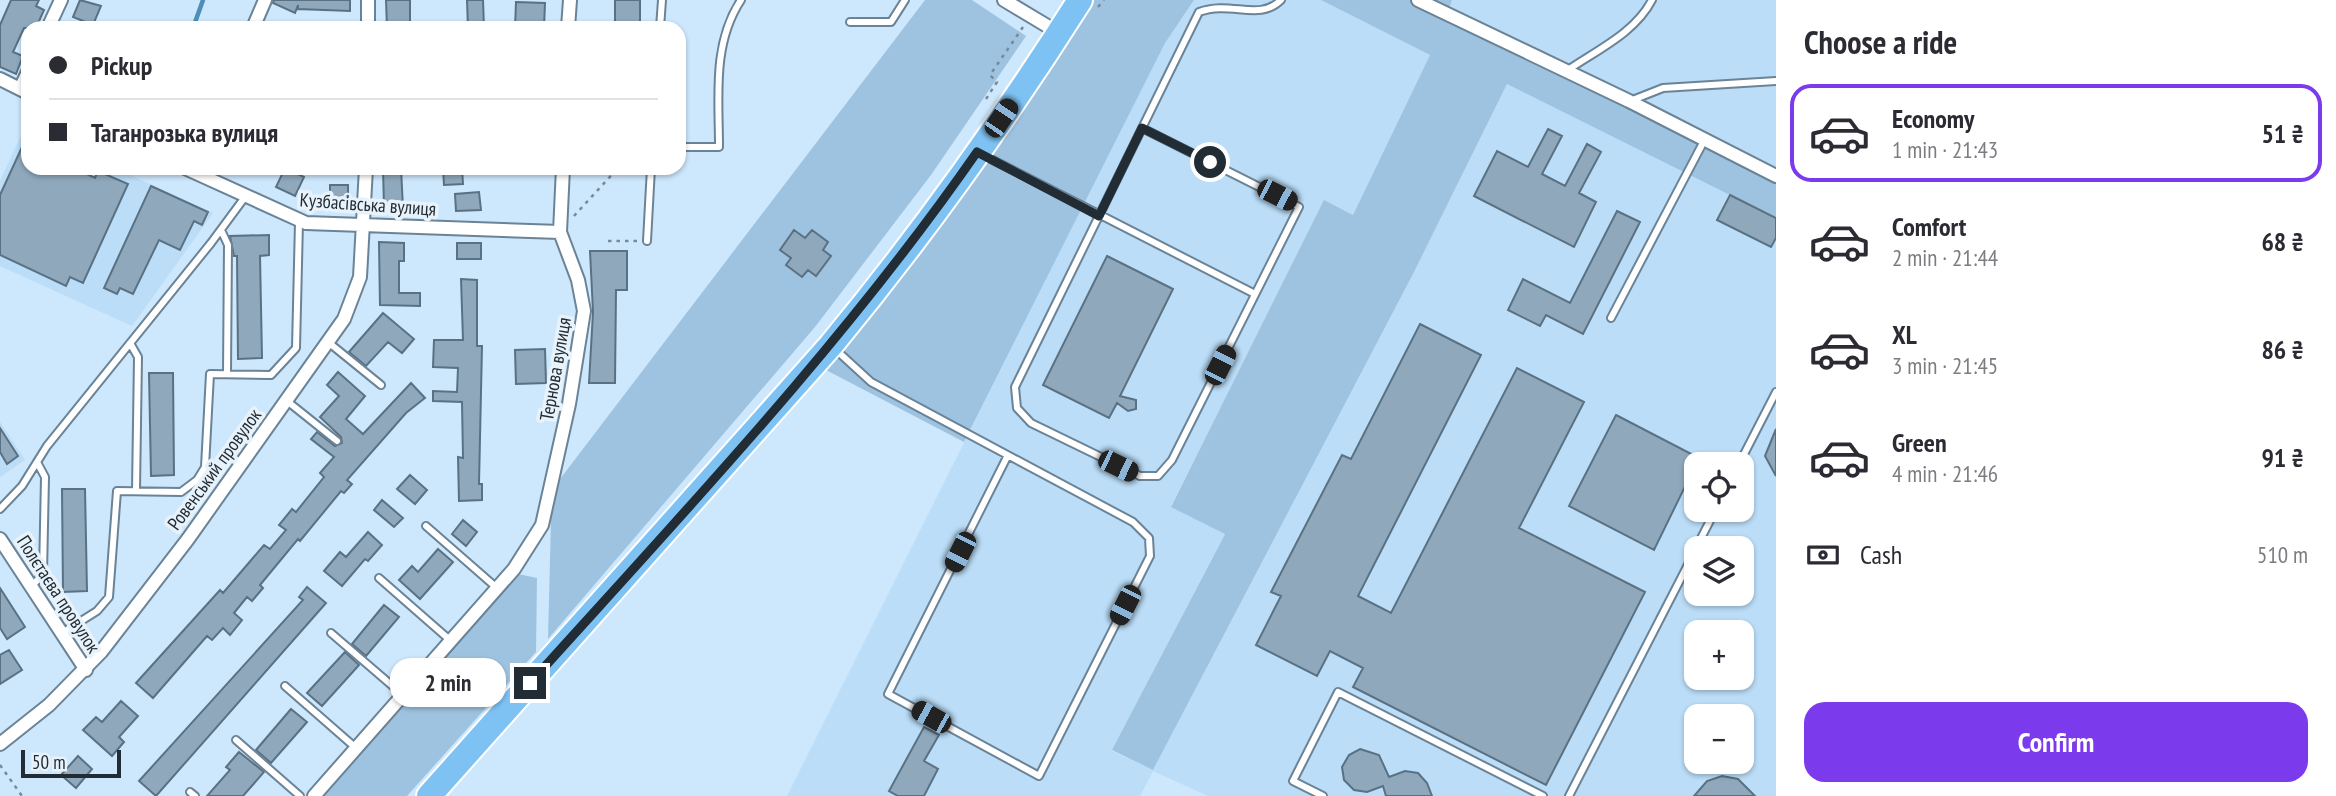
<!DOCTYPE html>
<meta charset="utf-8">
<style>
:root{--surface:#fff;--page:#f7f7f7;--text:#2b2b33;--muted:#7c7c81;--line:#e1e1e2;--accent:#7c3aed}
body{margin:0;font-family:"PT Sans Narrow",sans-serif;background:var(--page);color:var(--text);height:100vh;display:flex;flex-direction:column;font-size:26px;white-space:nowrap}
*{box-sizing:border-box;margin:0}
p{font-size:23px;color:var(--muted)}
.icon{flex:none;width:38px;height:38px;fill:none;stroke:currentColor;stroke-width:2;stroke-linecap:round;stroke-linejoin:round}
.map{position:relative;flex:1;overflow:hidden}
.panel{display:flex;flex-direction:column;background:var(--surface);width:560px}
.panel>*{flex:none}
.hud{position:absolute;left:21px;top:21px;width:665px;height:154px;border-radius:21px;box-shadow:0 2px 5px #0004;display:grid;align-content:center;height:154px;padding:0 28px;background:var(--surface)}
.controls{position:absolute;left:1684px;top:452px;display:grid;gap:14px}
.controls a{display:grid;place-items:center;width:70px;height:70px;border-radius:14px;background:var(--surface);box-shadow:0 2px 5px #0004;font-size:35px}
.scale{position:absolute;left:21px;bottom:18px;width:100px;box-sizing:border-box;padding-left:7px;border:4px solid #222c34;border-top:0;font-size:19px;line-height:24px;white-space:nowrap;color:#222c34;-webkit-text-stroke:5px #e7f2fb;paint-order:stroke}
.end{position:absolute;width:32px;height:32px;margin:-16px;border:9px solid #222c34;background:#fff;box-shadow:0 0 0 4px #fff}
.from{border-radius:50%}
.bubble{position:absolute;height:49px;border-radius:21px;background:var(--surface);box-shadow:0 2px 5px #0004;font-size:23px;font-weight:700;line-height:49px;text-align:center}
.car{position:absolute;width:21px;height:42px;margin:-21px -10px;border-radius:9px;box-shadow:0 0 5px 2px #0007;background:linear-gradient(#222 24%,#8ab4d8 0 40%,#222 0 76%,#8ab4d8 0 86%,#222 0)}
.hud b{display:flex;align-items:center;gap:24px;height:66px;font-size:26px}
.hud b+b{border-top:2px solid var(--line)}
.hud i{width:18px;height:18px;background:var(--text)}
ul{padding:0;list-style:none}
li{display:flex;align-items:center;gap:21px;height:98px;margin:0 14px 10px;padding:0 14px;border:4px solid transparent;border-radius:21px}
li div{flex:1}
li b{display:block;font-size:26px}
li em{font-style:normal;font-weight:700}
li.active{border-color:var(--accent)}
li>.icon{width:63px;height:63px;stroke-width:1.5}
h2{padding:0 28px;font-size:32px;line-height:84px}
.pay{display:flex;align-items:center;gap:18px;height:77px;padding:0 28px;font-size:26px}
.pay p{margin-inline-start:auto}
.cta{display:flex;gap:14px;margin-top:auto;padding:14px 28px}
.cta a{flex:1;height:80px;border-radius:21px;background:var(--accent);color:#fff;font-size:28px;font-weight:700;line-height:80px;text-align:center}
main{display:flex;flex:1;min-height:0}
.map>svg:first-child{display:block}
</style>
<main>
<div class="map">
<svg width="1776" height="796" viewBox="0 0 1776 796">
<rect width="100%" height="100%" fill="#cde7fc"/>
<path fill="#bbddf7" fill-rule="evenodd" d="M1194 0H1321L1430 55 1353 215 1325 201 1171 506 1225 533 1112 751 1153 770 1413 274 1507 84 1776 218V796H1208L1153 771 1140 796H787L1165 42ZM1696 464H1741V509H1696ZM1696 548H1741V593H1696ZM1696 632H1741V677H1696ZM1696 716H1741V761H1696Z
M1452 0H1776V175L1448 12Z
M25 127 28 128V168H115L213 213 132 326 0 266V181Z
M0 422 25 460 0 477Z"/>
<path fill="#9ec3e0" d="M925 0H972L1026 36 931 175 815 327 548 639 551 520 557 483Z
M1091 0H1194L1165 43 964 442 826 370C919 250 1015 131 1091 0Z
M1321 0H1452L1448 12 1776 175V218L1507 84 1413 274 1153 770 1112 750 1225 534 1171 507 1324 200 1353 215 1430 55Z
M518 574 537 578 536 652 407 796H322Z"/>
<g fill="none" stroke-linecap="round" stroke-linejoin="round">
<path stroke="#508db9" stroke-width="4.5" d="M193 28 203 0"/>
</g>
<path fill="#8fa8bc" stroke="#597183" stroke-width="2" d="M11 0H39L36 6 44 10 36 28H24L13 52 23 56 16 74 0 67V25Z
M80 0 101 6 93 25 73 17Z
M274 0H350V11L298 9V5L295 13 273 3Z
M386 0H410V28H387Z
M467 0H483L484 28H468Z
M615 0H640V28H615Z
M516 2 545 3 544 28H515Z
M1548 129 1562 136 1542 174 1565 186 1587 144 1601 152 1579 193 1596 202 1574 247 1474 196 1497 151 1528 167Z
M28 134V168H74L95 178 98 171 128 184 83 283 70 277 66 286 0 255V195Z
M285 168 304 177 295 196 276 187Z
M383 168H401L403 208H384Z
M462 168 463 184 444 185 443 169Z
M330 185H348V209H330Z
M151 186 208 212 202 225 194 221 180 250 159 240 133 294 120 288 117 294 104 288Z
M479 192 481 210 456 211 455 194Z
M1730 195 1776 218V238L1771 247 1717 220Z
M1617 211 1640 222 1583 334 1546 315 1540 326 1508 310 1523 279 1570 303Z
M794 230 805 238 812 230 828 242 823 250 831 256 816 276 808 270 802 277 786 265 791 258 780 250Z
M269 235V255L260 256 262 358 238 359 237 256H234L230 236Z
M379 242 404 243V261H399V293H420V306L380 305Z
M457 243H481V259H457Z
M590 251H627V290H616L615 383H589L593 312Z
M1107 256 1173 289 1120 396 1136 400V409L1128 411 1117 403 1109 418 1043 385Z
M461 279 477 280V346H482L479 484H482V500L459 501 458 457 463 458 462 402 433 401V391L457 392 458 368 433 367 434 340H463Z
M383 313 414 339 402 353 388 342 366 366 349 352Z
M1420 324 1481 355 1358 596 1391 613 1517 368 1584 402 1519 528 1645 592 1546 785 1353 687 1363 668 1330 651 1317 676 1256 645 1281 596 1271 592 1342 455 1351 459Z
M545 349 546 383 516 384 515 350Z
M338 372 365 396 346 419 363 434 411 383 425 398 406 413 347 480 352 484 344 493 341 491 300 541 298 539 260 585 263 588 252 601 247 597 234 613 242 620 230 635 223 628 212 640 207 636 153 698 136 683 220 590 223 593 264 545 270 549 286 530 279 525 292 509 296 512 324 477 320 473 334 457 311 439 317 432 335 446 342 443 341 437 320 417 339 396 327 385Z
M149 373H173L174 475 151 476Z
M1616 415 1701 459 1696 464 1654 550 1569 506Z
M0 428 18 456 7 464 0 452Z
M1776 429V476L1765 456Z
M410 475 427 490 415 504 397 489Z
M62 489H85L87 591 63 592Z
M382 500 403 518 394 527 374 510Z
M463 520 477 532 466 546 452 534Z
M368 532 382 545 368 561 365 559 342 586 324 571 340 552 346 557Z
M438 549 453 562 420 599 399 580 412 566 418 572Z
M307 587 326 603 156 796 139 781 303 600 299 597Z
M0 588 25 627 7 639 0 628Z
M384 605 399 617 366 656 352 644Z
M9 650 22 670 0 684V655Z
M345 652 359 665 322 706 307 693Z
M121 701 138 716 119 737 124 742 112 756 83 730 96 717 102 722Z
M291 709 307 722 271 763 256 750Z
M924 727 939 735 924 761 938 769 924 796H898L889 791Z
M1360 749 1379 755 1389 777 1405 771 1418 773 1427 783 1432 796H1386L1383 786 1367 792 1354 790 1344 780 1342 767 1349 755Z
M239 752 264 772 243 796H207L230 770 226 767Z
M78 756 92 769 76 788 61 775Z
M1722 776 1738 779 1755 796H1694L1707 781Z"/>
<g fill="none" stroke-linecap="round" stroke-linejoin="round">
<g stroke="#6b8396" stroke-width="10">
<path id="lane" d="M850 22H891L905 0
M660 28 662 0
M1568 70C1597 50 1635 33 1652 0
M1630 101 1663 88 1776 81
M1142 128 1299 207 1172 460 1158 476H1140L1031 423 1017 408 1015 387 1199 12C1231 0 1259 22 1281 0
M679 147H719C719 97 712 44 741 0
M983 155 1255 294
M221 230 228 245 227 374
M647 241 651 168
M1611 318 1705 139
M328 342 381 385
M130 343 138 357 136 490
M835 349 871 382 1133 522 1149 538 1150 556 1039 776 888 694 1007 457
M287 401 337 441
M1739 464 1776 392
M0 509 22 486 47 446 211 243 245 197
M426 526 497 588
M1696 548 1716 509
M379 578 451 641
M32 586 43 574 45 477 38 464
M62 633 97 611 109 597 117 491 181 492 197 480 205 467 210 374 271 375 296 348 299 222
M331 633 403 695
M285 686 356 748
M236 740 300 796
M190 792 195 796
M1323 796 1293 781 1338 692 1543 796
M1569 796 1696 549"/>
</g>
<g stroke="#6b8396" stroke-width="16">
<path id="street" d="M1004 0 1059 33
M1418 0 1629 101 1776 176
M48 28 61 0
M253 28 265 0
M368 28V0
M568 28 570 0
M0 79 28 93
M20 89 28 72
M185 168 306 223 560 232
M0 539 86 670
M0 744 49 705 101 652 188 539 344 319 360 277 366 168
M314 796 514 569 542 525 569 404 584 311 578 280 560 232 563 168"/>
</g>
<g stroke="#fff" stroke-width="28">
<path id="highway" d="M429 796 831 345C921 236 1004 120 1080 0"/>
</g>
<path stroke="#788a98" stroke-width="2.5" stroke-dasharray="3.5 5" stroke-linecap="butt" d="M1098 7 1104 0
M986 99 997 82 990 75 1023 27
M574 216 618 168
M608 241H640
M0 765 22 796"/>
<use href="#lane" stroke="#fff" stroke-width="6"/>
<use href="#street" stroke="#fff" stroke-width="12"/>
<use href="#highway" stroke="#7ec2f4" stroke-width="24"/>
</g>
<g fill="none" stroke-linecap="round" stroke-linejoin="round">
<path stroke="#222c34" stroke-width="9" d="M530 683C685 511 845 342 977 152L1099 216 1142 128 1210 162"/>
</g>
<g text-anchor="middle" stroke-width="7" stroke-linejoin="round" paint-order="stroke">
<g font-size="19" fill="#222c34" stroke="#e7f2fb">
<text transform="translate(368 204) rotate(4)" y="7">Кузбасівська вулиця</text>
<text transform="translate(555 369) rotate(-80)" y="7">Тернова вулиця</text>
<text transform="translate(214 469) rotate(-54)" y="7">Ровенський провулок</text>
<text transform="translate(59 594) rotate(57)" y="7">Полєтаєва провулок</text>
</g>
</g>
</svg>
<div class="controls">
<a><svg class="icon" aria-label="locate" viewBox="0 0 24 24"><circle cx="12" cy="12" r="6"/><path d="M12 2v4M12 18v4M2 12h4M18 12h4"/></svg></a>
<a><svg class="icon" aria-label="layers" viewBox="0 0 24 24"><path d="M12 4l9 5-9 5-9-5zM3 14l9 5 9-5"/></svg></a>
<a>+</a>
<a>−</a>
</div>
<div class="scale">50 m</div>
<i class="end from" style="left:1210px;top:162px"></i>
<i class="end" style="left:530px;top:683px"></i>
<div class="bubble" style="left:390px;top:658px;width:116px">2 min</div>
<i class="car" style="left:1001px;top:118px;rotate:34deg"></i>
<i class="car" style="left:1277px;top:195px;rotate:117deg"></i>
<i class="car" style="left:1220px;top:365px;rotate:27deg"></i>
<i class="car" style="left:1118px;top:466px;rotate:116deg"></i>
<i class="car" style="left:960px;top:552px;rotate:207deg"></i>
<i class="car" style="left:1125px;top:605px;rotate:207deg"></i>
<i class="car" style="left:931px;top:717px;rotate:299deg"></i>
<div class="hud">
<b><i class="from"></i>Pickup</b>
<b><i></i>Таганрозька вулиця</b>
</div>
</div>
<section class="panel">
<h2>Choose a ride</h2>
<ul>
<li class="active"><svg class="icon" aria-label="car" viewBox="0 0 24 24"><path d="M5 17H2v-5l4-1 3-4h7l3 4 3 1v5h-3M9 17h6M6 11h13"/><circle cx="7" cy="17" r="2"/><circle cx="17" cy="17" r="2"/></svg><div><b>Economy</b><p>1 min · 21:43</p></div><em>51 ₴</em></li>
<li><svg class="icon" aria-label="car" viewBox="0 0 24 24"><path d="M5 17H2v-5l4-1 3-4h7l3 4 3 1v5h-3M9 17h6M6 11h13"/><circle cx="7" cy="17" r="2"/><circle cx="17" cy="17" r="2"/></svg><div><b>Comfort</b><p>2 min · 21:44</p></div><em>68 ₴</em></li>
<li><svg class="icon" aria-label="car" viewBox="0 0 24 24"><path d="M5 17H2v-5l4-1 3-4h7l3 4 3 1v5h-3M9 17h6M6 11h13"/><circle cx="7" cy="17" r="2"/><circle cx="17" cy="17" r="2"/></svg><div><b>XL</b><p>3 min · 21:45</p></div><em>86 ₴</em></li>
<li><svg class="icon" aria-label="car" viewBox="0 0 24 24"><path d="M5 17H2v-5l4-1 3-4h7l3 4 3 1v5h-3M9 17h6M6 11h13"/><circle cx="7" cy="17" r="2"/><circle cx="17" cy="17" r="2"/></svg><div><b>Green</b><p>4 min · 21:46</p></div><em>91 ₴</em></li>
</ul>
<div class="pay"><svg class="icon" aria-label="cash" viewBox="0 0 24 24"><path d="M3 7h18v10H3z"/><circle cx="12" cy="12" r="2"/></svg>Cash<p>510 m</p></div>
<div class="cta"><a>Confirm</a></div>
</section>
</main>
